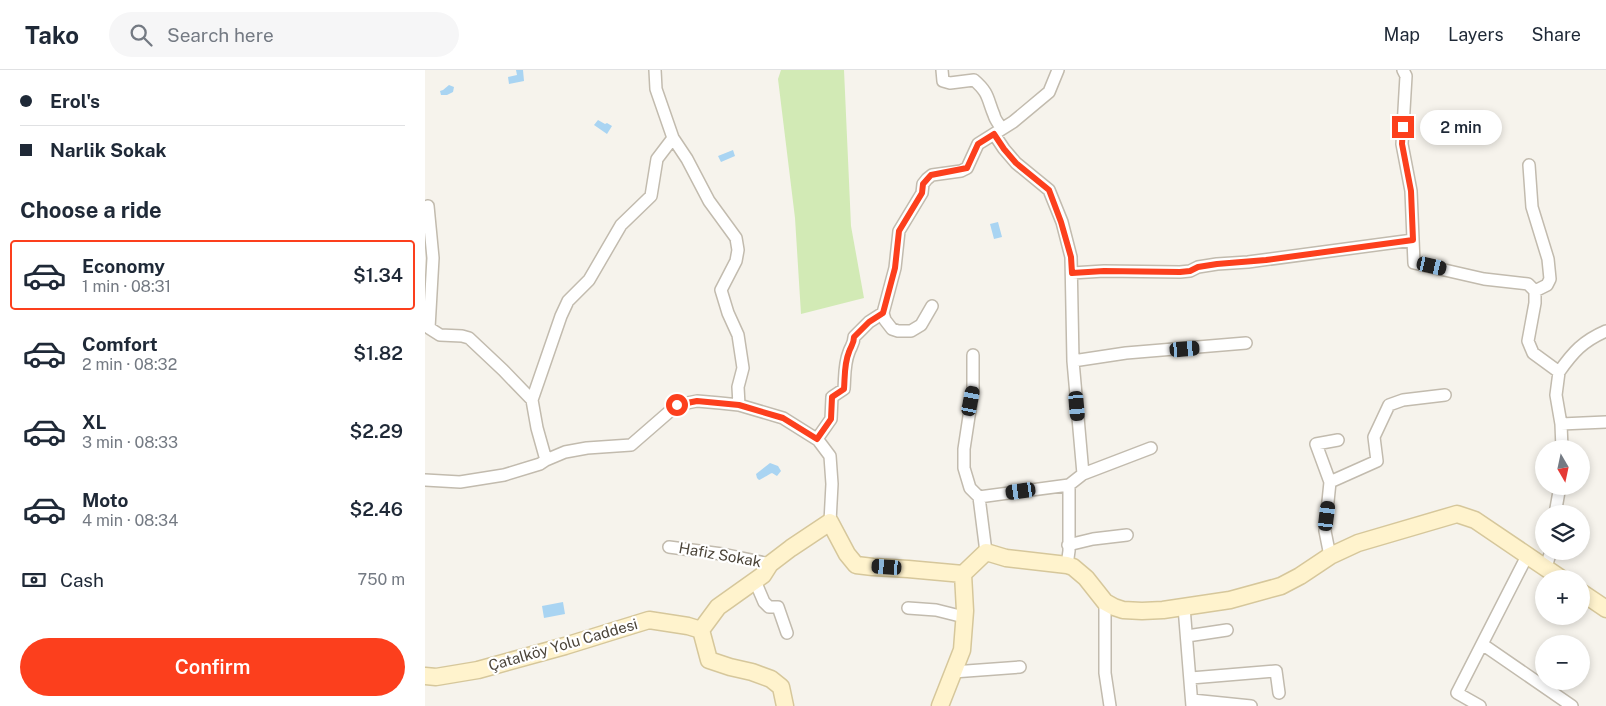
<!DOCTYPE html>
<meta charset="utf-8">
<style>
:root{--surface:#fff;--page:#f6f6f7;--text:#1f2937;--muted:#747a83;--line:#e0e1e3;--accent:#fc3f1d}
body{margin:0;font-family:"Public Sans",sans-serif;background:var(--page);color:var(--text);height:100vh;display:flex;flex-direction:column;font-size:19px;white-space:nowrap}
*{box-sizing:border-box;margin:0}
p{font-size:16px;color:var(--muted)}
.icon{flex:none;width:28px;height:28px;fill:none;stroke:currentColor;stroke-width:2;stroke-linecap:round;stroke-linejoin:round}
.map{position:relative;flex:1;overflow:hidden}
.drawer{display:flex;flex-direction:column;background:var(--surface);width:425px}
.drawer>*{flex:none}
.guide{display:grid;align-content:center;height:110px;padding:0 20px;background:var(--surface)}
.needle{width:32px;rotate:171deg}
.controls{position:absolute;left:1110px;top:370px;display:grid;gap:10px}
.controls a{display:grid;place-items:center;width:55px;height:55px;border-radius:50%;background:var(--surface);box-shadow:0 2px 8px #0003;font-size:25px}
.end{position:absolute;width:22px;height:22px;margin:-11px;border:6px solid #fc3f1d;background:#fff;box-shadow:0 0 0 2px #fff}
.from{border-radius:50%}
.bubble{position:absolute;height:35px;border-radius:18px;background:var(--surface);box-shadow:0 2px 8px #0003;font-size:16px;font-weight:600;line-height:35px;text-align:center}
.car{position:absolute;width:15px;height:30px;margin:-15px -8px;border-radius:6px;box-shadow:0 0 4px 1px #0007;background:linear-gradient(#222 24%,#8ab4d8 0 40%,#222 0 76%,#8ab4d8 0 86%,#222 0)}
.guide b{display:flex;align-items:center;gap:18px;height:48px;font-size:19px}
.guide b+b{border-top:1px solid var(--line)}
.guide i{width:12px;height:12px;background:var(--text)}
ul{padding:0;list-style:none}
li{display:flex;align-items:center;gap:15px;height:70px;margin:0 10px 8px;padding:0 10px;border:2px solid transparent;border-radius:5px}
li div{flex:1}
li b{display:block;font-size:19px}
li em{font-style:normal;font-weight:600}
li.active{border-color:var(--accent)}
li>.icon{width:45px;height:45px;stroke-width:1.5}
h2{padding:0 20px;font-size:22px;line-height:60px}
.pay{display:flex;align-items:center;gap:12px;height:55px;padding:0 20px;font-size:19px}
.pay p{margin-inline-start:auto}
.cta{display:flex;gap:10px;margin-top:auto;padding:10px 20px}
.cta a{flex:1;height:58px;border-radius:30px;background:var(--accent);color:#fff;font-size:20px;font-weight:600;line-height:58px;text-align:center}
header{display:flex;align-items:center;gap:30px;box-sizing:border-box;height:70px;padding:0 25px;background:var(--surface);border-bottom:1px solid var(--line)}
header strong{font-size:24px}
nav{display:flex;gap:28px;margin-inline-start:auto;font-size:18px}
.search{width:350px;height:45px;background:var(--page);display:flex;align-items:center;gap:12px;box-sizing:border-box;padding:0 18px;border-radius:28px;color:var(--muted);font-size:19px}
main{display:flex;flex:1;min-height:0}
.map>svg:first-child{display:block}
</style>
<header>
<strong>Tako</strong>
<div class="search"><svg class="icon" aria-label="search" viewBox="0 0 24 24"><circle cx="10" cy="10" r="6"/><path d="M15 15l6 6"/></svg>Search here</div>
<nav><a>Map</a><a>Layers</a><a>Share</a></nav>
</header>
<main>
<section class="drawer">
<div class="guide">
<b><i class="from"></i>Erol's</b>
<b><i></i>Narlik Sokak</b>
</div>
<h2>Choose a ride</h2>
<ul>
<li class="active"><svg class="icon" aria-label="car" viewBox="0 0 24 24"><path d="M5 17H2v-5l4-1 3-4h7l3 4 3 1v5h-3M9 17h6M6 11h13"/><circle cx="7" cy="17" r="2"/><circle cx="17" cy="17" r="2"/></svg><div><b>Economy</b><p>1 min · 08:31</p></div><em>$1.34</em></li>
<li><svg class="icon" aria-label="car" viewBox="0 0 24 24"><path d="M5 17H2v-5l4-1 3-4h7l3 4 3 1v5h-3M9 17h6M6 11h13"/><circle cx="7" cy="17" r="2"/><circle cx="17" cy="17" r="2"/></svg><div><b>Comfort</b><p>2 min · 08:32</p></div><em>$1.82</em></li>
<li><svg class="icon" aria-label="car" viewBox="0 0 24 24"><path d="M5 17H2v-5l4-1 3-4h7l3 4 3 1v5h-3M9 17h6M6 11h13"/><circle cx="7" cy="17" r="2"/><circle cx="17" cy="17" r="2"/></svg><div><b>XL</b><p>3 min · 08:33</p></div><em>$2.29</em></li>
<li><svg class="icon" aria-label="car" viewBox="0 0 24 24"><path d="M5 17H2v-5l4-1 3-4h7l3 4 3 1v5h-3M9 17h6M6 11h13"/><circle cx="7" cy="17" r="2"/><circle cx="17" cy="17" r="2"/></svg><div><b>Moto</b><p>4 min · 08:34</p></div><em>$2.46</em></li>
</ul>
<div class="pay"><svg class="icon" aria-label="cash" viewBox="0 0 24 24"><path d="M3 7h18v10H3z"/><circle cx="12" cy="12" r="2"/></svg>Cash<p>750 m</p></div>
<div class="cta"><a>Confirm</a></div>
</section>
<div class="map">
<svg width="1181" height="636" viewBox="0 0 1181 636">
<rect width="100%" height="100%" fill="#f6f3ec"/>
<path fill="#d2eab5" d="M356 0H419L426 156 439 228 376 244 370 148 353 9Z"/>
<path fill="#a9d4f2" d="M91 0H98L99 11 84 14 83 7 92 5Z
M24 15 29 17 28 22 22 25H16L15 21 18 20Z
M173 50 180 54 182 53 187 56 182 64 169 55Z
M308 80 310 86 296 92 293 86Z
M573 152 577 167 569 169 565 154Z
M345 393 353 396 356 401 352 406C350 405 349 404 347 403 346 403 337 409 334 410L332 408 331 404Z
M138 532 140 544 119 548 117 536Z"/>
<g fill="none" stroke-linecap="round" stroke-linejoin="round">
<g stroke="#c2bbae" stroke-width="14">
<path id="street" d="M230 0 231 19 248 68 262 89 284 131 311 168 313 180 311 191 296 220 303 243 313 265 318 298 313 317 314 335
M517 0 518 11 525 13 549 10C564 23 562 28 569 45 570 50 574 54 577 59
M978 0 981 6 977 74 986 121 989 193 1059 209 1103 214 1110 221V233L1103 271 1108 283 1134 302 1131 325 1136 354 1137 379
M569 64 579 79 591 93 624 120 637 152 646 187 648 291 658 404 644 415V481L642 495
M1104 95 1107 137 1123 189 1125 209 1122 215 1110 221
M3 136 8 188 4 258 15 265 37 266 44 268 78 300 107 330
M647 203 679 201 755 202 765 201 773 197 792 194 823 192 988 170
M507 236 496 255 486 261H473L467 259 460 250 458 243 470 198 474 161 497 123 498 114 502 109 507 105 536 101 542 98 553 74 588 52 624 22 633 0
M548 285V320L539 379V398L545 418 554 427 561 482
M648 291 701 283 821 273
M1134 302C1148 282 1158 271 1181 261
M1136 354 1181 352
M392 369 406 349 407 327 419 319C420 306 419 294 424 282 426 276 429 274 429 267L444 252 458 243
M121 390 112 358 107 330 136 246 143 231 164 210 196 155 226 126 232 89 248 68
M658 404 726 378
M0 410 35 412 79 405 115 394 121 390 140 382 162 378 206 375 252 335 272 331 295 333 314 335 358 348 393 370 405 386 407 414 405 452
M905 412 952 391 949 367 964 335 978 330 1020 325
M554 427 644 415
M1130 444 1135 416
M643 475 668 469 702 465
M244 477 297 484 345 494
M905 486 900 461 905 412 891 374 913 370
M1121 497 1126 481
M330 511 339 532 344 537H353L362 563
M680 532V603L685 636
M759 537 767 636
M483 538 511 540 539 547
M762 566 802 560
M1057 574 1147 636
M528 602 595 597
M766 608 851 601 854 623
M767 630 826 636
M1055 636 1032 623 1102 486"/>
</g>
<g stroke="#d6c79b" stroke-width="19">
<path id="secondary" d="M538 504 561 482 581 488 642 495 648 497 661 508 680 532 689 537 698 540 717 541 738 540 805 530 856 516 875 506 905 486 933 473 1032 444 1050 450 1137 509
M1156 522 1181 539
M0 606 11 607 53 600 140 576 224 550 263 556 276 560
M360 636 356 617 346 609 327 602 305 597 284 590 276 560 293 537 338 505 345 494 366 478 405 452 422 484 431 495 448 497 483 499 538 504
M515 636 537 580 540 541 538 504"/>
</g>
<use href="#street" stroke="#fff" stroke-width="11"/>
<use href="#secondary" stroke="#fff3cd" stroke-width="16"/>
</g>
<g fill="none" stroke-linecap="round" stroke-linejoin="round">
<path stroke="#fc3f1d" stroke-width="6" d="M252 335 272 331 314 335 358 348 392 369 406 349 407 327 419 319C420 306 419 294 424 282 426 276 429 274 429 267L444 252 458 243 470 198 474 161 497 123 498 114 506 105 542 98 553 74 569 64 579 79 591 93 624 120 636 152 646 187 647 203 679 201 755 202 765 201 773 197 792 194 841 190 988 170 986 121 977 74 978 57"/>
</g>
<g text-anchor="middle" stroke-width="4.5" stroke-linejoin="round" paint-order="stroke">
<g font-size="15" fill="#4b4439" stroke="#fff">
<text transform="translate(295 485) rotate(10)" y="5">Hafiz Sokak</text>
<text transform="translate(138 575) rotate(-16)" y="5">Çatalköy Yolu Caddesi</text>
</g>
</g>
</svg>
<div class="controls">
<a><svg class="needle" viewBox="-14 -14 28 28"><path d="M0-13l5 13h-10z" fill="#e53935"/><path d="M0 13l5-13h-10z" fill="#747a83"/></svg></a>
<a><svg class="icon" aria-label="layers" viewBox="0 0 24 24"><path d="M12 4l9 5-9 5-9-5zM3 14l9 5 9-5"/></svg></a>
<a>+</a>
<a>−</a>
</div>
<i class="end from" style="left:252px;top:335px"></i>
<i class="end" style="left:978px;top:57px"></i>
<div class="bubble" style="left:995px;top:40px;width:82px">2 min</div>
<i class="car" style="left:1007px;top:196px;rotate:103deg"></i>
<i class="car" style="left:760px;top:279px;rotate:85deg"></i>
<i class="car" style="left:546px;top:331px;rotate:11deg"></i>
<i class="car" style="left:652px;top:336px;rotate:175deg"></i>
<i class="car" style="left:596px;top:421px;rotate:262deg"></i>
<i class="car" style="left:902px;top:446px;rotate:7deg"></i>
<i class="car" style="left:462px;top:497px;rotate:274deg"></i>
</div>
</main>
